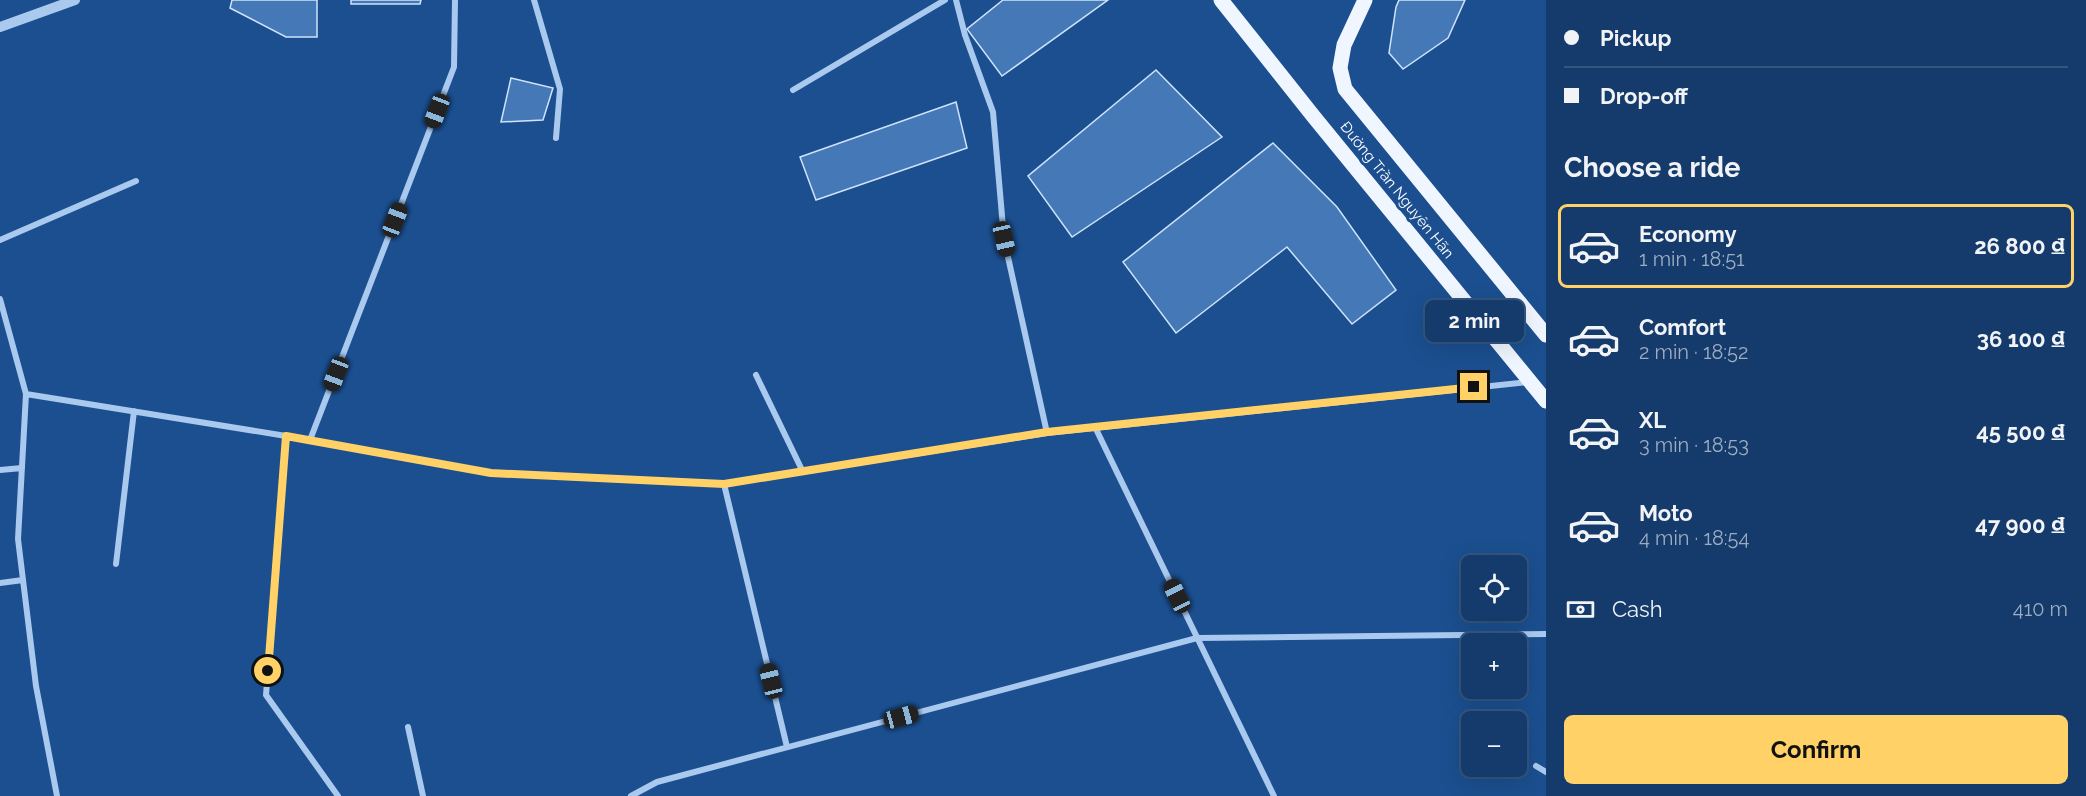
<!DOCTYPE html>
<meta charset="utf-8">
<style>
:root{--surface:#143b6b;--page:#1d4271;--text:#f1f3f6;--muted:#9dadc1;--line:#33557e;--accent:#ffd166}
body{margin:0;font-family:Raleway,sans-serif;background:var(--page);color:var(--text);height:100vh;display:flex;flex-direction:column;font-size:22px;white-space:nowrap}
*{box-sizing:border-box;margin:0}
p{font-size:20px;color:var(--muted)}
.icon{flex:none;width:33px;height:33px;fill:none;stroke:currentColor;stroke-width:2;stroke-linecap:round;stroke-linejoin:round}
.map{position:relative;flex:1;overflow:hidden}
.panel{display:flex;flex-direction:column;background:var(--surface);width:540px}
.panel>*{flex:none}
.top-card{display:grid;align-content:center;height:132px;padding:0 18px;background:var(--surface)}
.buttons{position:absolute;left:1461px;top:555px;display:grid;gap:12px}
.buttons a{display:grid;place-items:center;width:66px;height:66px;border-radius:9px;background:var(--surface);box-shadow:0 6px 24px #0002,0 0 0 2px var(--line);font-size:30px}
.end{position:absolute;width:27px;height:27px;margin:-14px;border:8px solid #ffd166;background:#111;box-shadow:0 0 0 3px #111}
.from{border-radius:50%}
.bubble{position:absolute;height:42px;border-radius:9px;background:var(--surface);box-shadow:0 6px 24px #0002,0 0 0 2px var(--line);font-size:20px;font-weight:700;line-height:42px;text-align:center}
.car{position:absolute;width:18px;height:36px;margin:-18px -9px;border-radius:8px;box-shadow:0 0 4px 2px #0007;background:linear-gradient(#222 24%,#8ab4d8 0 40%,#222 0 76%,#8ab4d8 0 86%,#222 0)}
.top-card b{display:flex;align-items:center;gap:21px;height:57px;font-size:22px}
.top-card b+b{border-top:2px solid var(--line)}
.top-card i{width:15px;height:15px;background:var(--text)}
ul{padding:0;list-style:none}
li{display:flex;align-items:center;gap:18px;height:84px;margin:0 12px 9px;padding:0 6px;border:3px solid transparent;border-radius:9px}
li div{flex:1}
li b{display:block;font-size:22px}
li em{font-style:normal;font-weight:700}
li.active{border-color:var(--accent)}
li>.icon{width:54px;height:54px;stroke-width:1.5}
h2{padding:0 18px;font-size:27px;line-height:72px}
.pay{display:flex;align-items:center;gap:15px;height:66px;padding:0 18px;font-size:22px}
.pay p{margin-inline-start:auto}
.cta{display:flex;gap:12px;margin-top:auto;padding:12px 18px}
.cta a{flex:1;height:69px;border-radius:9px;background:var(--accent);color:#111;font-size:24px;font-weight:700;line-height:69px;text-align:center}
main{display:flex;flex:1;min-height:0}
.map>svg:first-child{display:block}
</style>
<main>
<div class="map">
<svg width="1546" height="796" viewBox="0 0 1546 796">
<rect width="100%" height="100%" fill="#1b4f8f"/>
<path fill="#4478b7" stroke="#cfe3fa" stroke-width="1.5" d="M232 0H317V37H286L230 8Z
M351 0H421L420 4H351Z
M1003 0H1108L1002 76 967 29Z
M1399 0H1465L1448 38 1403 69 1389 53 1396 7Z
M1156 70 1222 137 1072 237 1028 176Z
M511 78 553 88 543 120 501 122Z
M956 102 967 148 816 200 800 157Z
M1273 143 1337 207 1396 290 1352 324 1287 247 1176 333 1123 262Z"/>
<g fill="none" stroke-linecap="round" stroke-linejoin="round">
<path stroke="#a9c9ee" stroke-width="6" d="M534 0 560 89 556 138
M956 0 965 35 993 112 1004 239 1047 433
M793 90 945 0
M0 240 136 181
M0 299 26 394 18 539 36 686 57 796
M756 375 803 472
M26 394 286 436 491 473 724 484 1047 433 1529 382
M1095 427 1274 796
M286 436 266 695 338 796
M310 440 454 67 455 0
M0 470 22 468
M724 484 787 747
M116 564 134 411
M0 583 23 580
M408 727 423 796
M1536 766 1546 772
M631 796 657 782 1197 638 1546 634"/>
<path stroke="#a9c9ee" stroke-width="10" d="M0 27 75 0"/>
<path stroke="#f0f6ff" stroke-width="15" d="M1221 0 1314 117 1546 401
M1365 0 1344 45 1340 68 1345 89 1546 335"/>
</g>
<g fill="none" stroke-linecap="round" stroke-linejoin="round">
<path stroke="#ffd166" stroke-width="8" d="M268 671 286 436 491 473 724 484 1047 432 1474 387"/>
</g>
<g text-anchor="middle" stroke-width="6" stroke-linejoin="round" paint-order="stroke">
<g font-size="15" fill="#fff" stroke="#1b4f8f">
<text transform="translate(1397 190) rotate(51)" y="5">Đường Trần Nguyên Hãn</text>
</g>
</g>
</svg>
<div class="buttons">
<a><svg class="icon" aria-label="locate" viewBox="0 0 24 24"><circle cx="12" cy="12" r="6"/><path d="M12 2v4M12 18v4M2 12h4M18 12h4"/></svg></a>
<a>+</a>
<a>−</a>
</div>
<i class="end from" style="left:268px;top:671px"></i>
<i class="end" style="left:1474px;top:387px"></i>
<div class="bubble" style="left:1425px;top:300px;width:99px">2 min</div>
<i class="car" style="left:437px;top:111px;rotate:201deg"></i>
<i class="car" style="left:395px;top:220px;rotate:21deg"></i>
<i class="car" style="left:1004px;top:239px;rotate:167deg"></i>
<i class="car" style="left:336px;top:374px;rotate:201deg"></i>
<i class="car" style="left:1177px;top:596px;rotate:334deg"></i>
<i class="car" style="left:771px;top:681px;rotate:346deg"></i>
<i class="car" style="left:901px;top:717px;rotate:75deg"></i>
</div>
<section class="panel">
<div class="top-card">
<b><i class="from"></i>Pickup</b>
<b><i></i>Drop-off</b>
</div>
<h2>Choose a ride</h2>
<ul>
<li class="active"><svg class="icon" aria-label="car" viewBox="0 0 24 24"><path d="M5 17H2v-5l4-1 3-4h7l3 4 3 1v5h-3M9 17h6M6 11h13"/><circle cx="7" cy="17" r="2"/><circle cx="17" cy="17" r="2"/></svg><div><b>Economy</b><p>1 min · 18:51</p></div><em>26 800 ₫</em></li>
<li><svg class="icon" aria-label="car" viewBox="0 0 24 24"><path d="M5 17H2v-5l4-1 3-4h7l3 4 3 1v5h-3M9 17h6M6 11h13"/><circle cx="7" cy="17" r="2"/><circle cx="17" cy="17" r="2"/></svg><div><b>Comfort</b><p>2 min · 18:52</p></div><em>36 100 ₫</em></li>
<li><svg class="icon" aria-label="car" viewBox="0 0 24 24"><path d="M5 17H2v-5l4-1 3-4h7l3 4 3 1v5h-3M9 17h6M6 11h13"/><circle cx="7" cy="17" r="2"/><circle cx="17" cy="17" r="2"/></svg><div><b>XL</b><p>3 min · 18:53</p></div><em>45 500 ₫</em></li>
<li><svg class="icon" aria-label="car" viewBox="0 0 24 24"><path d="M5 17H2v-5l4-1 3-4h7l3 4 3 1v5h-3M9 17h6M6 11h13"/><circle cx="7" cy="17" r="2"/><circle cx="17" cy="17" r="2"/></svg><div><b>Moto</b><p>4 min · 18:54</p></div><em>47 900 ₫</em></li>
</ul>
<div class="pay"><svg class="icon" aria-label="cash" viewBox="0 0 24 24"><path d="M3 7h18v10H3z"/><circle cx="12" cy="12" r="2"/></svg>Cash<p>410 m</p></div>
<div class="cta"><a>Confirm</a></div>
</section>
</main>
